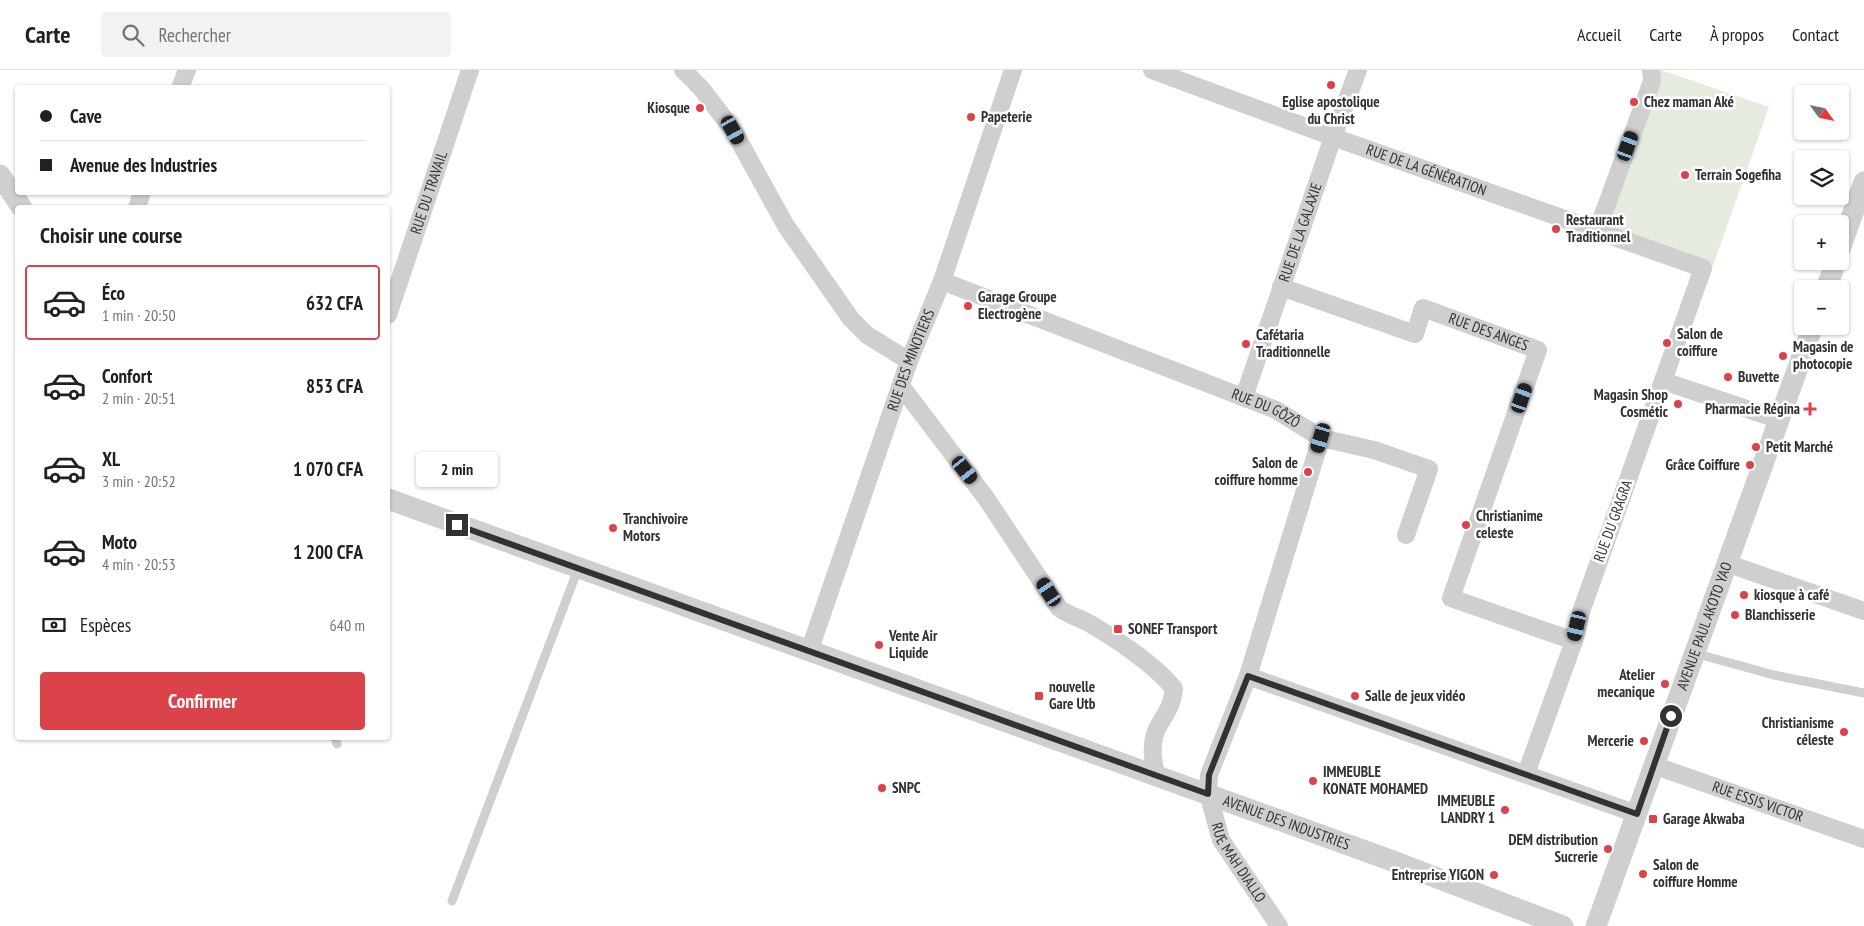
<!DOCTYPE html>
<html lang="fr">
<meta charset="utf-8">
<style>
:root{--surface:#fff;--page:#f2f2f2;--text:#202124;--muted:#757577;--line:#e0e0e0;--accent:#db434a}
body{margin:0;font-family:"PT Sans Narrow",sans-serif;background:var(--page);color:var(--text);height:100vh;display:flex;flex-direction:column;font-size:19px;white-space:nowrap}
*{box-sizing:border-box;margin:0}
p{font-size:16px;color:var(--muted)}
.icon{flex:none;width:28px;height:28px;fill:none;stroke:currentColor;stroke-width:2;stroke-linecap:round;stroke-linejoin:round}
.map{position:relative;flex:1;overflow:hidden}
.drawer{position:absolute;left:15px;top:135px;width:375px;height:535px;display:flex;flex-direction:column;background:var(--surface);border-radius:5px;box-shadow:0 1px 4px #0004}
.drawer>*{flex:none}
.guide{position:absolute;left:15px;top:15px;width:375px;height:110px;border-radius:5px;box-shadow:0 1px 4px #0004;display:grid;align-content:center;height:110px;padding:0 25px;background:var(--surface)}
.needle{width:32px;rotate:123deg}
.controls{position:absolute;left:1794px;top:15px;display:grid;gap:10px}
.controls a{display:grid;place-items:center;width:55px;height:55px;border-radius:5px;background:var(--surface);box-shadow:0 1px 4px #0004;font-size:25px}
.end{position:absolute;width:22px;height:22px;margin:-11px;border:6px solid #323232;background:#fff;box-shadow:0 0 0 2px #fff}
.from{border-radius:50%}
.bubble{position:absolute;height:35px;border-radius:5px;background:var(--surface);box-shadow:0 1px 4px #0004;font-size:16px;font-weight:700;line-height:35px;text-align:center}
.car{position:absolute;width:15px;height:30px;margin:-15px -8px;border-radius:6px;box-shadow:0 0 4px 1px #0007;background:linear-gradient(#222 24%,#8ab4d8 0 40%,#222 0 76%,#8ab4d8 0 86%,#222 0)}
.guide b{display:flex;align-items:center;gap:18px;height:48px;font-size:19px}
.guide b+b{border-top:1px solid var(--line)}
.guide i{width:12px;height:12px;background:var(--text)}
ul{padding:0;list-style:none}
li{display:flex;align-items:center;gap:15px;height:75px;margin:0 10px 8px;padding:0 15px;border:2px solid transparent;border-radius:5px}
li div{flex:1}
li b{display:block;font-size:19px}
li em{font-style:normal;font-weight:700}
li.active{border-color:var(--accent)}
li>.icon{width:45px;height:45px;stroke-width:1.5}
h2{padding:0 25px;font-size:22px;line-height:60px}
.pay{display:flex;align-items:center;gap:12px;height:55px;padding:0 25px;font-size:19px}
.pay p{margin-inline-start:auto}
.primary-button{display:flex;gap:10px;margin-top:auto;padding:10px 25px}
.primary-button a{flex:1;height:58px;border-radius:5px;background:var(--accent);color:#fff;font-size:20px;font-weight:700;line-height:58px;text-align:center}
header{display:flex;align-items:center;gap:30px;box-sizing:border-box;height:70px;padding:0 25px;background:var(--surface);border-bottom:1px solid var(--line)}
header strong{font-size:24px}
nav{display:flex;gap:28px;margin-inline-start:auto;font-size:18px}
.search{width:350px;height:45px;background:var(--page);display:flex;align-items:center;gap:12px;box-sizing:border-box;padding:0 18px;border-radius:5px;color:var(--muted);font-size:19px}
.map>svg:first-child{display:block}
</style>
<header>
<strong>Carte</strong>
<div class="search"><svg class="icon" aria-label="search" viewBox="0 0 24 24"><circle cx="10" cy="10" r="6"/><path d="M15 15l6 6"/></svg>Rechercher</div>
<nav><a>Accueil</a><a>Carte</a><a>À propos</a><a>Contact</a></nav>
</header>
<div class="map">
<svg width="1864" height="856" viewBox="0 0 1864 856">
<rect width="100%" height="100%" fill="#fff"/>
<path fill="#e5ebdf" d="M1661 0 1769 37 1708 210 1600 172Z"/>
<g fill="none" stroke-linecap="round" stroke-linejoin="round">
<path stroke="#cfcfcf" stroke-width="9" d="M1694 583 1774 605 1864 623
M335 668 337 674
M452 831 578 499"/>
<g stroke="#cfcfcf" stroke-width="18">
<path d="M683 0 701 18 733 60 786 156 851 249 867 265 909 291"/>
<path id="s1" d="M1152 0 1333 67 1703 198 1581 542 1574 571 1526 704"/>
<path d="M180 18 187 0"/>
<path d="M137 138 142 122"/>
<path d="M1597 161 1652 11 1651 0"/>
<path id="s2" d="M942 211 1276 340 1321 368 1248 606 1209 705 1208 723 1221 770 1279 856"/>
<path id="s3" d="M1281 217 1415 264 1423 238 1538 280 1451 528 1574 571"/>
<path id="s4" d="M388 245 470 0"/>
<path d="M1663 311 1780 350"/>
<path d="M901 316 986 428 1059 538C1068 545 1077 547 1087 552 1113 567 1156 595 1174 619 1172 638 1165 643 1157 659 1150 674 1153 690 1156 705"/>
<path id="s5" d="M1244 327 1333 67 1358 0"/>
<path d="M1321 368 1374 380 1429 399 1406 465"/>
<path d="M1726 493 1864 541"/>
<path id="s6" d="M809 582 909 291 942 211 1013 0"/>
<path d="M1248 606 1637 744"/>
<path id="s7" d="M1653 695 1864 769"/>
</g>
<g stroke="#cfcfcf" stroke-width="21">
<path d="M0 105 22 138"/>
<path d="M1840 179 1864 112"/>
<path d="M1826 219 1836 191"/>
<path id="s8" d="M388 429 1390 790 1563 856"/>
<path id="s9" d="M1596 856 1813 256"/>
</g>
</g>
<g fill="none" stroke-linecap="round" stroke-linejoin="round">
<path stroke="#323232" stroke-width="6" d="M457 455 1208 724 1209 705 1248 606 1637 744 1671 646"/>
</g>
<g fill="#db434a" stroke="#fff" stroke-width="2">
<circle cx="1331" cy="15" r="5"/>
<circle cx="1634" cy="32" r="5"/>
<circle cx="700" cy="38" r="5"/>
<circle cx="971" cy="47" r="5"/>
<circle cx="1685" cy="105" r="5"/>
<circle cx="1556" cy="159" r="5"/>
<circle cx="968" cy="236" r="5"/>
<circle cx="1667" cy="273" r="5"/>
<circle cx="1246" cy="274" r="5"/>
<circle cx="1783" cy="286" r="5"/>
<circle cx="1728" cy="307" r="5"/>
<circle cx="1678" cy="334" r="5"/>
<path d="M1807.5 331.5h5v5h5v5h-5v5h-5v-5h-5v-5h5z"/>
<circle cx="1756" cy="377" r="5"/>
<circle cx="1750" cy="395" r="5"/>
<circle cx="1308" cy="402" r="5"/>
<circle cx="1466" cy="455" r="5"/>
<circle cx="613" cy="458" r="5"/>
<circle cx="1744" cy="525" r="5"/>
<circle cx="1735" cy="545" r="5"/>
<rect x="1113" y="554" width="10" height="10" rx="2.5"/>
<circle cx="879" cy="575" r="5"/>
<circle cx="1665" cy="614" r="5"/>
<rect x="1034" y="621" width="10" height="10" rx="2.5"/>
<circle cx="1355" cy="626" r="5"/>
<circle cx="1844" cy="662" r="5"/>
<circle cx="1644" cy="671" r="5"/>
<circle cx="1313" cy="711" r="5"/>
<circle cx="882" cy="718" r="5"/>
<circle cx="1505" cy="740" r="5"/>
<rect x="1648" y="744" width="10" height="10" rx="2.5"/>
<circle cx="1608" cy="779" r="5"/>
<circle cx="1643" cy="804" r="5"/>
<circle cx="1494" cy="805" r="5"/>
</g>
<g text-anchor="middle" stroke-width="5" stroke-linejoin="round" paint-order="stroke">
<g font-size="15" font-weight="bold" fill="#323232" stroke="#fff" text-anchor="start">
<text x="1331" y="37" text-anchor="middle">Eglise apostolique<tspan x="1331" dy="17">du Christ</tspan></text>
<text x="1644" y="37">Chez maman Aké</text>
<text x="690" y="43" text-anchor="end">Kiosque</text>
<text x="981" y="52">Papeterie</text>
<text x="1695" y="110">Terrain Sogefiha</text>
<text x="1566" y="155">Restaurant<tspan x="1566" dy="17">Traditionnel</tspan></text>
<text x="978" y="232">Garage Groupe<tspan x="978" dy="17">Electrogène</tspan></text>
<text x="1677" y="269">Salon de<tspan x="1677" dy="17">coiffure</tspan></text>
<text x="1256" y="270">Cafétaria<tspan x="1256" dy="17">Traditionnelle</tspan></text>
<text x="1793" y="282">Magasin de<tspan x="1793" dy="17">photocopie</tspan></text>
<text x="1738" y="312">Buvette</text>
<text x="1668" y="330" text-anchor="end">Magasin Shop<tspan x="1668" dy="17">Cosmétic</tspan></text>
<text x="1800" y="344" text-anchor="end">Pharmacie Régina</text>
<text x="1766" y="382">Petit Marché</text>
<text x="1298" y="398" text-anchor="end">Salon de<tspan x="1298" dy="17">coiffure homme</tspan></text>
<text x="1740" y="400" text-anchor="end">Grâce Coiffure</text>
<text x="1476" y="451">Christianime<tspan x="1476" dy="17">celeste</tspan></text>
<text x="623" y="454">Tranchivoire<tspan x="623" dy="17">Motors</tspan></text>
<text x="1754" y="530">kiosque à café</text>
<text x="1745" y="550">Blanchisserie</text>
<text x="1128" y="564">SONEF Transport</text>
<text x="889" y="571">Vente Air<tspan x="889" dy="17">Liquide</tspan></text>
<text x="1655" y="610" text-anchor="end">Atelier<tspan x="1655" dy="17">mecanique</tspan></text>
<text x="1049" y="622">nouvelle<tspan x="1049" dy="17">Gare Utb</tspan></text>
<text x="1365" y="631">Salle de jeux vidéo</text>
<text x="1834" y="658" text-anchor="end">Christianisme<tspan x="1834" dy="17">céleste</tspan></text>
<text x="1634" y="676" text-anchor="end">Mercerie</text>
<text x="1323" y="707">IMMEUBLE<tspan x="1323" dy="17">KONATE MOHAMED</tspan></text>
<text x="892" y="723">SNPC</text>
<text x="1495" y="736" text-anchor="end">IMMEUBLE<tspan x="1495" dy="17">LANDRY 1</tspan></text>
<text x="1663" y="754">Garage Akwaba</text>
<text x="1598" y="775" text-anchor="end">DEM distribution<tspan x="1598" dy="17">Sucrerie</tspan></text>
<text x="1653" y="800">Salon de<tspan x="1653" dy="17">coiffure Homme</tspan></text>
<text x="1484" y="810" text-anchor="end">Entreprise YIGON</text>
</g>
<g font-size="15" fill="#323232" stroke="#fff">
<text dy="5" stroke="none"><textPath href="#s1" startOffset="292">RUE DE LA GÉNÉRATION</textPath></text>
<text dy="5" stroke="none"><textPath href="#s4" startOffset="129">RUE DU TRAVAIL</textPath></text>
<text dy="5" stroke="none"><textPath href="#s5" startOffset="174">RUE DE LA GALAXIE</textPath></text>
<text dy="5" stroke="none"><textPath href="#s3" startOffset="239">RUE DES ANGES</textPath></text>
<text dy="5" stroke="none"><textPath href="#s6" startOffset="309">RUE DES MINOTIERS</textPath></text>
<text dy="5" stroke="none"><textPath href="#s2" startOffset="348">RUE DU GÔZÔ</textPath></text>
<text transform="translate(1613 451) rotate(-70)" y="5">RUE DU GRAGRA</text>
<text dy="5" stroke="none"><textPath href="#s9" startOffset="319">AVENUE PAUL AKOTO YAO</textPath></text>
<text dy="5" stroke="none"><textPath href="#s7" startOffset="111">RUE ESSIS VICTOR</textPath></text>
<text dy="5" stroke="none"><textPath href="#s8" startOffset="955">AVENUE DES INDUSTRIES</textPath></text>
<text dy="5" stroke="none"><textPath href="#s2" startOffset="861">RUE MAH DIALLO</textPath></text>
</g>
</g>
</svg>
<div class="controls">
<a><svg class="needle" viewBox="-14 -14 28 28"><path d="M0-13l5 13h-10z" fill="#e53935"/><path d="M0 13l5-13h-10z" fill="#757577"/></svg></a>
<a><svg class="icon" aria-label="layers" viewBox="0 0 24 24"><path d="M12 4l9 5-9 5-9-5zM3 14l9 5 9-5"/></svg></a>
<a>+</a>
<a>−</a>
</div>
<i class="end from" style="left:1671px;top:646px"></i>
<i class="end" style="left:457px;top:455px"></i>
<div class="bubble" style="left:416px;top:382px;width:82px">2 min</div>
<i class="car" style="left:733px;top:60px;rotate:151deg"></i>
<i class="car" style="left:1628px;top:76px;rotate:20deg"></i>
<i class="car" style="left:1522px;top:328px;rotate:19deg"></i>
<i class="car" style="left:1321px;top:368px;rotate:197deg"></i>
<i class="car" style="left:965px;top:400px;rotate:142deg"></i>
<i class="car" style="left:1049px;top:522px;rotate:327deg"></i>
<i class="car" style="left:1577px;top:556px;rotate:193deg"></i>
<div class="guide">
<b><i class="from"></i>Cave</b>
<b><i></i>Avenue des Industries</b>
</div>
<section class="drawer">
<h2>Choisir une course</h2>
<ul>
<li class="active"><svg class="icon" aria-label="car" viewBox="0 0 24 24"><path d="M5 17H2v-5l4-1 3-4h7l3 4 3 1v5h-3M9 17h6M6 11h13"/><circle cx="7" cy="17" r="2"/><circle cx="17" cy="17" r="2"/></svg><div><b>Éco</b><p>1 min · 20:50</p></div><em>632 CFA</em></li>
<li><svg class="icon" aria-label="car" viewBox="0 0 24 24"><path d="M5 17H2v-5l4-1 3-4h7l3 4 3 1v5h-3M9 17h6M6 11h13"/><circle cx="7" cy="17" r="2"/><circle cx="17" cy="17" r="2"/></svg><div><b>Confort</b><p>2 min · 20:51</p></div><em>853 CFA</em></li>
<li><svg class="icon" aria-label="car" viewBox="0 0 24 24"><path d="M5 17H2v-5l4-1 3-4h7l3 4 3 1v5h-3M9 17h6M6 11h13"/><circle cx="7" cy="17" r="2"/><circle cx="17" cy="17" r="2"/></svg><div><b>XL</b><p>3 min · 20:52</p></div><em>1 070 CFA</em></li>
<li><svg class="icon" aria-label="car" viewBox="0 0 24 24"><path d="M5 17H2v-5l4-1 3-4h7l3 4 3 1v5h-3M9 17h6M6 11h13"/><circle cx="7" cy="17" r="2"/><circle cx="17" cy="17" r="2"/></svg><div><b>Moto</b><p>4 min · 20:53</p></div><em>1 200 CFA</em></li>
</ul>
<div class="pay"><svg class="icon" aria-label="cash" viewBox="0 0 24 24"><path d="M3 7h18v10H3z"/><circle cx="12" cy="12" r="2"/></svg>Espèces<p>640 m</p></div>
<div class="primary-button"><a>Confirmer</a></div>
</section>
</div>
